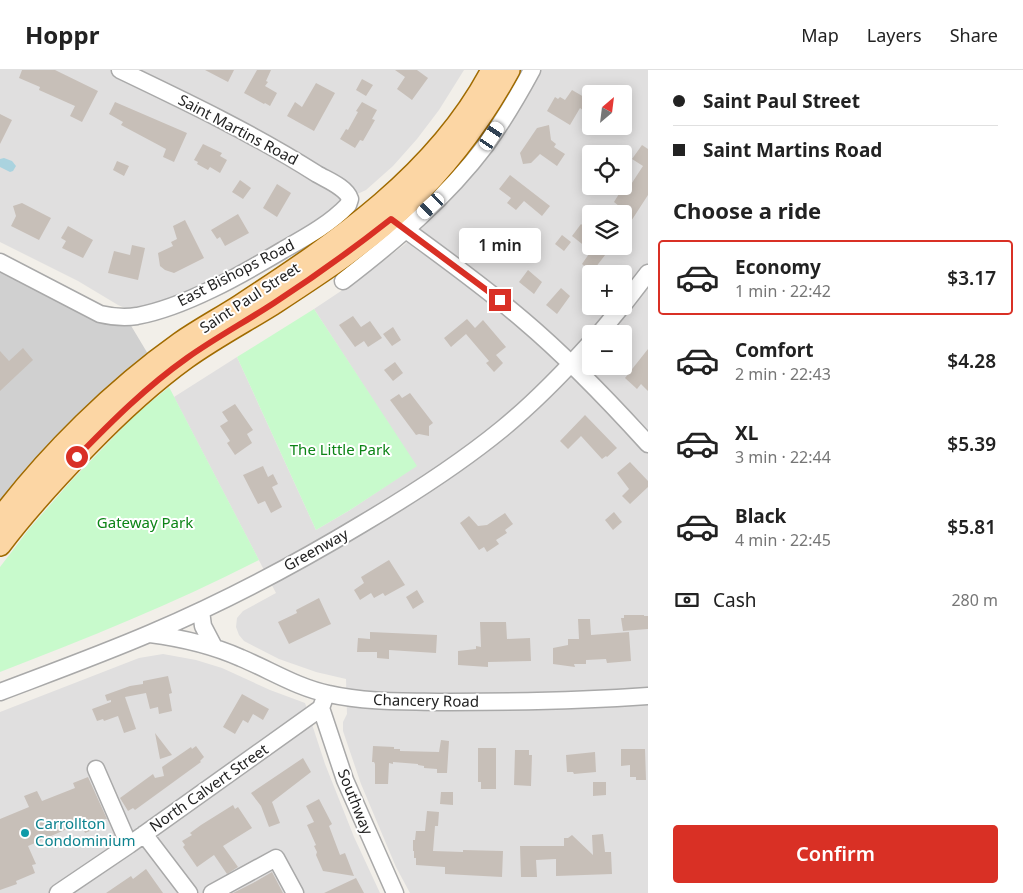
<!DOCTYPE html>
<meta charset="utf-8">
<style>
:root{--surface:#fff;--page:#f2f2f2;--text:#222;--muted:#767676;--line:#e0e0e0;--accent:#d93025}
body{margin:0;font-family:"Noto Sans",sans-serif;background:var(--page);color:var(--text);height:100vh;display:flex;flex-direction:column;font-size:19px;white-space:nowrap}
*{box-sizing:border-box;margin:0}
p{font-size:16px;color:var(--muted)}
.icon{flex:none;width:28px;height:28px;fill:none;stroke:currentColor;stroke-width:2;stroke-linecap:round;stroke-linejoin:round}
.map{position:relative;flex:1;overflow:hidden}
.side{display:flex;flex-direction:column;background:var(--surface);width:375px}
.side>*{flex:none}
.guide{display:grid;align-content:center;height:110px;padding:0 25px;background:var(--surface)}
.needle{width:32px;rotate:28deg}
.buttons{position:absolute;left:582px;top:15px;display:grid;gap:10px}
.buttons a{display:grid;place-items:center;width:50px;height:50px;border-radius:5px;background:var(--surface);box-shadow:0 2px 12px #0003;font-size:25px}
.end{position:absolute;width:22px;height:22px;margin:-11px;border:6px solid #d93025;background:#fff;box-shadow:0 0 0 2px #fff}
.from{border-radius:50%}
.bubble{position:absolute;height:35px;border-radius:5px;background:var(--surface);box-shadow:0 2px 12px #0003;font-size:16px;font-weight:600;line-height:35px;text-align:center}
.car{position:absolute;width:15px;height:30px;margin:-15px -8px;border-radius:6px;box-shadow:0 0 4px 1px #0007;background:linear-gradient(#fff 24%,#345 0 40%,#fff 0 76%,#345 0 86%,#fff 0)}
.guide b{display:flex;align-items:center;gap:18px;height:48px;font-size:19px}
.guide b+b{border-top:1px solid var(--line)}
.guide i{width:12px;height:12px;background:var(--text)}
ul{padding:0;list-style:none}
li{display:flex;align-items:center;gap:15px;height:75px;margin:0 10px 8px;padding:0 15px;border:2px solid transparent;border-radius:5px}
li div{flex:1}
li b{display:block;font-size:19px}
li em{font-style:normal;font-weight:600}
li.on{border-color:var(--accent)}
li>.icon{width:45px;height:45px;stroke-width:1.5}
h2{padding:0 25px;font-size:22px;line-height:60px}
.pay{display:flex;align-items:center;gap:12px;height:55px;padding:0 25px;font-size:19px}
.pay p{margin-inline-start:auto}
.action{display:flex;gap:10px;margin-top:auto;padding:10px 25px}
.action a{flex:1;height:58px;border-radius:5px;background:var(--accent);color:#fff;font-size:20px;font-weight:600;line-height:58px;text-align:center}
header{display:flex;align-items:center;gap:30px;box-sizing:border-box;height:70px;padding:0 25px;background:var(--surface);border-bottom:1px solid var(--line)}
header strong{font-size:24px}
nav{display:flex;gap:28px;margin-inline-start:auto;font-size:18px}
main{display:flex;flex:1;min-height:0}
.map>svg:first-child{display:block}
</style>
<header>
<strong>Hoppr</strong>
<nav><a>Map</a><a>Layers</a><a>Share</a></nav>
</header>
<main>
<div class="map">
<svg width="648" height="823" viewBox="0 0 648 823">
<rect width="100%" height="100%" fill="#f2efe9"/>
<path fill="#e0dfdf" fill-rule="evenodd" d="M0 0H464L439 40 417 69 393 96 366 120 338 133 318 151 249 191 203 215 169 230 138 238H125L118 235 78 211 0 172Z
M540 0H648V823H410L396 797 361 714 343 661V652L347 644 346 609 316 602 279 589 244 571 239 565 236 557 237 548 243 541 276 523 174 327 237 287 316 460 350 440 416 396 314 239 362 207 404 175 448 133 474 104 499 69 525 28ZM591 24H624V56H591ZM591 84H624V116H591ZM591 144H624V176H591ZM591 204H624V236H591ZM591 264H624V296H591Z
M163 584 196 590 222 598 270 620 305 633 325 694 354 767 380 823H0V642L139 588Z"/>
<path fill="#d0d0d0" d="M0 200 130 254 148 284 0 432Z"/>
<path fill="#c8facc" d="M314 239 417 396 350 440 316 460 237 287Z
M169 317 259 490C175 533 88 568 0 602V497L29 459 71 411 136 344Z"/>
<path fill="#aad3df" d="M4 88 12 91 16 96 13 101 10 102 0 97V89Z"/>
<path fill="#c7bfb8" d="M22 0H55L98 21 82 52 70 46 75 36 39 20 40 17 19 8Z
M205 0H234L228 12Z
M257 0H271L266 11 268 12 265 16 277 23 270 36 265 33 264 34 244 23Z
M395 0H417L428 8 412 30 397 19 405 7Z
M362 9 373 15 366 26 356 20Z
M316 13 335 23 314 61 287 46 295 32 302 37Z
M572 20 591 31V46L580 38 570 55 547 41 555 27 558 29 560 27 565 30Z
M115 32 187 63 174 92 163 87 166 79 121 55 123 52 109 44Z
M362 32 377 40 372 49 375 50 363 71 360 70 355 78 340 69 346 59 348 60 358 42 356 41Z
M0 44 12 50 0 74Z
M549 55 551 70 556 74 554 77 565 84 557 96 540 84 531 93 523 94 520 83 537 58Z
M203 74 222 83 220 86 227 90 220 103 210 97 208 100 197 94 198 92 194 90Z
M642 75 648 79V125L624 162V144H615L619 136 614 132 622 119 626 122 643 96 632 89Z
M117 91 129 96 124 106 113 100Z
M510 105 550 136 542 146 524 131 516 140 507 133 511 128 499 119Z
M240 110 251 118 243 129 232 122Z
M277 114 291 123 277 147 263 138Z
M22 133 51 148 39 170 11 156 16 146 13 136Z
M238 144 249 163 225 176 220 167 217 169 211 160Z
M185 150 204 188 174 203 165 200 160 196 158 183 173 176 171 172 177 169 173 156Z
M581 154 591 163V180L594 176H612L592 202 582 194 591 181 572 166Z
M68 156 93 170 83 188 62 178 66 171 61 168Z
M562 165 571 172 564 181 555 174Z
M132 175 145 178 138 210 108 203 114 181 130 185Z
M528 200 542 212 534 224 519 212Z
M561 218 570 226 557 244 546 235Z
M353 246 361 257 370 251 382 268 368 277 364 271 355 277 339 255Z
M467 249 475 258 483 250 506 277 496 285 503 293 494 302 486 293 489 291 466 264 451 277 444 268Z
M393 257 401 270 392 276 383 264Z
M23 278 33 290 0 321V281L9 291Z
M648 279V321L641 314 637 319 625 308Z
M395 292 403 303 393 311 384 300Z
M410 323 433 353 429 356V366L419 364 416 365 390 330 399 324 402 328Z
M235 334 253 360 247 364 252 373 235 385 227 373 230 371 220 356 228 351 222 342Z
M585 345 617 378 607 387 606 386 602 389 581 366 568 379 560 371Z
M630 392 648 411V417L630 434 622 426 629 419 617 403Z
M263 396 268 407 273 404 278 414 272 417 282 437 271 443 265 431 258 434 243 405Z
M614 442 622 452 613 460 605 450Z
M505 443 513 454 505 460 507 463 496 470 499 474 487 482 484 477 479 480 460 453 469 446 478 456 487 455Z
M389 490 405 515 385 526 383 523 374 528 371 523 360 530 354 520 364 513 361 507Z
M417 520 424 532 413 539 406 527Z
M319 528 331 554 289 574 278 552 297 543 296 540Z
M624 545H644V546H648V559L623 561 621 548H624Z
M578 549H590L591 565 629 562 631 591 607 593 606 589 586 590V594H574L575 597 553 594V578L568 575V569H579Z
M480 552H506L507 569 530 568 531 591 488 592V597L458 595V581L476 579V576L481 577Z
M370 562 437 565 436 583 389 580V589L377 588V582H357L358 568 370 569Z
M168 606 172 623 169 624 172 641 159 644 158 637 150 639 146 623 125 627 136 659 124 663 118 646 104 651 103 649 97 651 92 639 111 632V630L107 631 105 625 130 616 143 614V611Z
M242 624 269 639 263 650 253 644 248 653 243 650 235 664 223 657Z
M155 663 172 685 160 689Z
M441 670 449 671 447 703H437V699L424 698V696L418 695V694L393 692V694L389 693 388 714H375V694L374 692H372L373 676 394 677V679H400V681L439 682Z
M196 676 204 687 200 691 201 692 135 740 133 738 128 741 120 728 153 704 155 708 164 706 162 697 191 677 192 679Z
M478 678H496V719H481V712H478Z
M621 679H645L646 710H636V707H630V695L621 696Z
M515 680H529V685H532L531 716 514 715Z
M595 682 596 702 574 704 573 702H567L566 685Z
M303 688 311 702 272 732 280 753 269 757 261 736 251 723Z
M88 707 107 749H104L106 753 102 754V756L85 763 81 753 28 776 36 794 32 795 35 803 16 811 17 814 0 820V749L29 737 24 726 37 721 42 731 75 718 73 713Z
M593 712H606V725L593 726Z
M441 722H453V735L440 734Z
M319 729 332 754 329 756 340 785 345 783 354 806 323 801 316 785 317 782 314 776 316 775 307 755 314 752 306 736Z
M233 735 235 739 238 737 252 758 223 776 238 797 227 804 214 785 197 797 183 777 185 775 182 771 192 765 190 763 201 755Z
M427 741 439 742 438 756H435L433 781 463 782V780L503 781 502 807 445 804V797L416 795V788H414V781H413V770H415L416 761H425Z
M603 764 605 782H611L612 804 556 806V789L536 790 537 807H521L520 776H564V768H568L572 765 593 785 592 765Z
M146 799 163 823H106L131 806 133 809Z
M272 802 283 823H233L253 813Z
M356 808 364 823H324Z"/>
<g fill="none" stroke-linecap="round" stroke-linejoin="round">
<g stroke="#a9a9a9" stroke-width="19">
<path id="minor" d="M383 143C430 178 479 212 523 250 568 288 609 331 648 374
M0 192 100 244C113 247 124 248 137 246 185 237 241 205 283 180 306 167 330 154 348 135L350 129C346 117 327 110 317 104 254 64 187 32 120 0
M343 211C395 171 446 128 486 75 503 51 518 26 532 0
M624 234 648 203
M599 264 622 236
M201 541 203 556 214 577
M150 564C181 568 212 575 241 588 270 600 298 618 329 624 368 633 410 631 450 632 516 632 582 631 648 626
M0 622C50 603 102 584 151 563 224 532 294 495 362 454 411 425 458 395 502 359 535 332 563 303 591 272
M321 638 345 710 395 823
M96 699 129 775
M144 764 189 823
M58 823 129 775 321 638 326 624
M212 823 276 788 295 823"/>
</g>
<g stroke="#a06b00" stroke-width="24">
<path id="major" d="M0 449C48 385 115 319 180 273 200 259 221 248 241 235 336 173 438 104 492 0
M0 475C27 439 56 408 87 376 118 344 150 314 186 288 214 268 244 252 273 234 319 204 367 173 406 135 447 96 482 49 509 0"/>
</g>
<use href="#minor" stroke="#fff" stroke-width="16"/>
<use href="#major" stroke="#fcd6a4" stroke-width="21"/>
</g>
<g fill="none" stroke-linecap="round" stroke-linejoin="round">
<path stroke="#d93025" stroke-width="6" d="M77 387C112 351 146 317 187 288 215 268 245 252 274 233 314 207 353 179 391 149L500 230"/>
</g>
<circle fill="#0f9aa8" stroke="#fff" stroke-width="2" cx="25" cy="763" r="5"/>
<g text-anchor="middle" stroke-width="4" stroke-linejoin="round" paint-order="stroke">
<g font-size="15" fill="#222" stroke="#fff">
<text transform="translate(238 60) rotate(28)" y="5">Saint Martins Road</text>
<text transform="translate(236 203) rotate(-27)" y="5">East Bishops Road</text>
<text transform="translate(250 228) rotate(-33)" y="5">Saint Paul Street</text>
<text transform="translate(316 480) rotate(-29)" y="5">Greenway</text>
<text transform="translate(426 631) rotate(1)" y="5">Chancery Road</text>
<text transform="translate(209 718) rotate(-35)" y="5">North Calvert Street</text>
<text transform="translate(355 732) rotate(68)" y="5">Southway</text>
</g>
<g font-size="15" fill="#0c8416" stroke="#fff">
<text x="340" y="385">The Little Park</text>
<text x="145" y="458">Gateway Park</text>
</g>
<g font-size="15" fill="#0d838f" stroke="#fff" text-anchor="start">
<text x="35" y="759">Carrollton<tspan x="35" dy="17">Condominium</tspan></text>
</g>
</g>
</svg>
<div class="buttons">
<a><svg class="needle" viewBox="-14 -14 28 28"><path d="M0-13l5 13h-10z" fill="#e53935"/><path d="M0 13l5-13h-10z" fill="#767676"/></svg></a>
<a><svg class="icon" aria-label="locate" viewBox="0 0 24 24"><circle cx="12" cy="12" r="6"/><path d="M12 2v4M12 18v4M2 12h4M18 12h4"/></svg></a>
<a><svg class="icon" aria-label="layers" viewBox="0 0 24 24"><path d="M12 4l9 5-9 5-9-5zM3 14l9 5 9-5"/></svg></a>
<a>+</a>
<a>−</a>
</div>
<i class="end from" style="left:77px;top:387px"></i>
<i class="end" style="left:500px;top:230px"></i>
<div class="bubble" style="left:459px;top:158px;width:82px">1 min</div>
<i class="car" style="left:492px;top:66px;rotate:34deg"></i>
<i class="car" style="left:431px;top:136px;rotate:227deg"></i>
</div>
<section class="side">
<div class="guide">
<b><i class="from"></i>Saint Paul Street</b>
<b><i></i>Saint Martins Road</b>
</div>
<h2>Choose a ride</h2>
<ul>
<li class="on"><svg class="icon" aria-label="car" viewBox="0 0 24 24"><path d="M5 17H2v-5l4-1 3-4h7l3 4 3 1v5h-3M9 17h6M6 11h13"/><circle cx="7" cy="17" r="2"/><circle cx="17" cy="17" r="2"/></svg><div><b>Economy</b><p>1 min · 22:42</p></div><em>$3.17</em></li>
<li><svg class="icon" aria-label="car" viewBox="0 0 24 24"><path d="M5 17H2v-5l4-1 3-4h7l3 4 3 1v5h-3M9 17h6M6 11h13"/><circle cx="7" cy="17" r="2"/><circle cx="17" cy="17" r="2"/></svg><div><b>Comfort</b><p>2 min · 22:43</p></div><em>$4.28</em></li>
<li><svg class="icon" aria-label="car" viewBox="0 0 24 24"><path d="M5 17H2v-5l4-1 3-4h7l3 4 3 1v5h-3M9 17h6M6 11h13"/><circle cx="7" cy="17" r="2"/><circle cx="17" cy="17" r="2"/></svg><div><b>XL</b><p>3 min · 22:44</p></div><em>$5.39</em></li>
<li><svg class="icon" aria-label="car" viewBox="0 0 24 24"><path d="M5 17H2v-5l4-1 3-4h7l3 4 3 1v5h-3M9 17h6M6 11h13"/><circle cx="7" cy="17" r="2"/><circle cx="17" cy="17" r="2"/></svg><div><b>Black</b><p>4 min · 22:45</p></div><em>$5.81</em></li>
</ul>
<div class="pay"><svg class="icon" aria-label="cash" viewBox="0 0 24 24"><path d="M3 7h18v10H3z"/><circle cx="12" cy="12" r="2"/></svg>Cash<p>280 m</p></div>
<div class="action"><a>Confirm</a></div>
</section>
</main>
